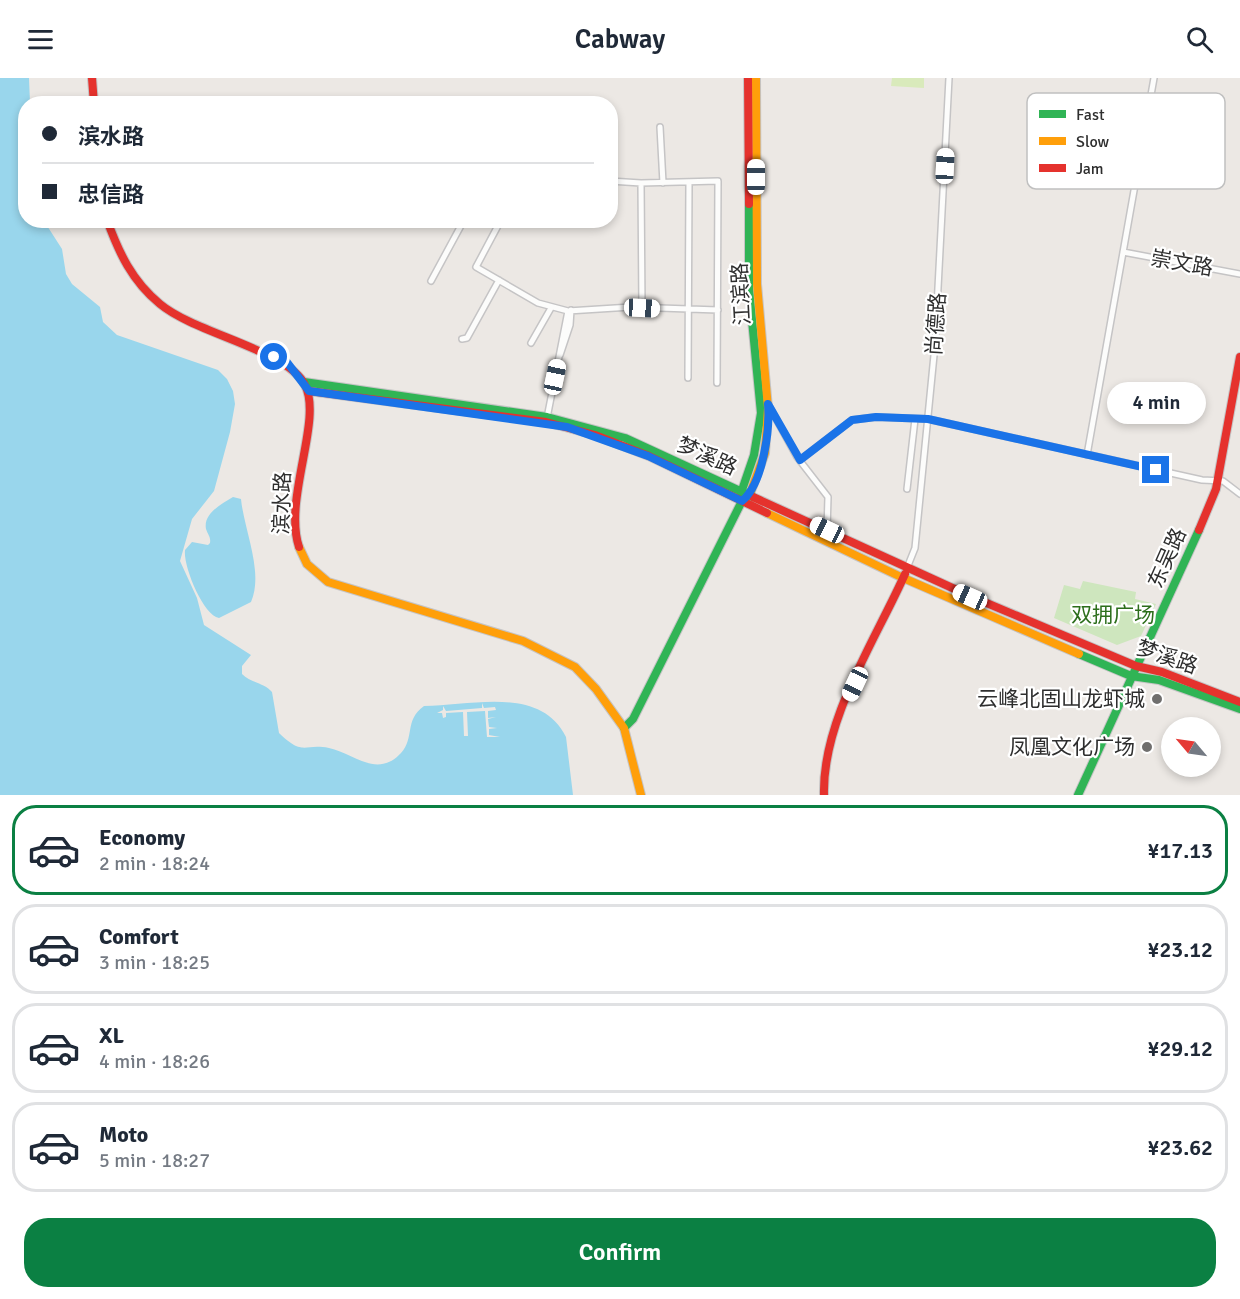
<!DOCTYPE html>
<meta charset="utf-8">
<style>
:root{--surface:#fff;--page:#f2f2f3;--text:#1f2937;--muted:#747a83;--line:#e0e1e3;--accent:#0b8043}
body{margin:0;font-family:Signika,"Noto Sans SC",sans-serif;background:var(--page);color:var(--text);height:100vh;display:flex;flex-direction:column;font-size:22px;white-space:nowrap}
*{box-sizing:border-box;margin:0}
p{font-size:20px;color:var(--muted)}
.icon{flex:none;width:33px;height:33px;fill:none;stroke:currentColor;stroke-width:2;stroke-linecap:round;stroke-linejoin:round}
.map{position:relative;height:717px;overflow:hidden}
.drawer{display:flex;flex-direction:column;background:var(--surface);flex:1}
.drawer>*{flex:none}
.top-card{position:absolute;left:18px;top:18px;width:600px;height:132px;border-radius:24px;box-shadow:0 3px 9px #0003;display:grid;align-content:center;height:132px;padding:0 24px;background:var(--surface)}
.needle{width:39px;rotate:299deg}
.buttons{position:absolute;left:1161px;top:639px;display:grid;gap:12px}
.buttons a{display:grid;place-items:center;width:60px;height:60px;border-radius:50%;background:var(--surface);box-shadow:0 3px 9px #0003;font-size:30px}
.end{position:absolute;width:27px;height:27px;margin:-14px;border:8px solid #1a73e8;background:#fff;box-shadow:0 0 0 3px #fff}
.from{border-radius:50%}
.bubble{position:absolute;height:42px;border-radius:21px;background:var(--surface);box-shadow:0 3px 9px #0003;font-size:20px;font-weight:600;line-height:42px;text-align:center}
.car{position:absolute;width:18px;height:36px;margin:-18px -9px;border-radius:8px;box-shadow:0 0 4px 2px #0007;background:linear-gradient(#fff 24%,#345 0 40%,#fff 0 76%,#345 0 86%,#fff 0)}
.top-card b{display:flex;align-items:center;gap:21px;height:57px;font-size:22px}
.top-card b+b{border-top:2px solid var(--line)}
.top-card i{width:15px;height:15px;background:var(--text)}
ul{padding:10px 0 0;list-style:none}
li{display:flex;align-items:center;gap:18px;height:90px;margin:0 12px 9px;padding:0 12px;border:3px solid var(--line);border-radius:24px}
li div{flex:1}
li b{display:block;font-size:22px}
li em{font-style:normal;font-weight:600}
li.selected{border-color:var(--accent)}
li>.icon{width:54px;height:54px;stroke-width:1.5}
.button{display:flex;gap:12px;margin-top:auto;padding:12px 24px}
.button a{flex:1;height:69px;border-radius:24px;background:var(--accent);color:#fff;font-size:24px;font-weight:600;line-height:69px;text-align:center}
header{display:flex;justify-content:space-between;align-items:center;height:78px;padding:0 24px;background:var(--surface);font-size:27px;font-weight:600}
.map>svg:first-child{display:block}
</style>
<header><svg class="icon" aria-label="menu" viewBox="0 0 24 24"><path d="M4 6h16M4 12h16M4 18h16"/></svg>Cabway<svg class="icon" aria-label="search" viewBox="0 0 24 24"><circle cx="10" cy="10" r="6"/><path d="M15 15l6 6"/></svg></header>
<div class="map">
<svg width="1240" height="717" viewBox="0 0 1240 717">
<rect width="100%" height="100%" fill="#ece8e4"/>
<path fill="#cee6be" d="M1083 503 1136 514 1135 521 1156 526 1141 558 1117 567 1054 540 1064 507 1080 511Z"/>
<path fill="#d9eabb" d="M892 0H924V10L891 8Z"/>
<path fill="#99d6ec" d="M0 0H29L30 25 26 26 23 97 26 142 44 143 62 171 66 196 72 206 100 229 103 244 117 257 218 292 227 301 233 313 235 326 230 354 214 413 192 441 180 483 197 520 204 547 251 577 242 588V596C251 605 265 605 272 614L279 655C304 679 303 665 329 670 353 675 377 701 401 675 415 660 404 642 424 628 471 628 540 607 566 659L573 717H0Z
M233 419 241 421C244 452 264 494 251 524L219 540C203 537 183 488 185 472L192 464 208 467 210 465C211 459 208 457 206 451 203 435 222 426 233 419Z"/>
<path fill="#ece8e4" d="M482 625 484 630 495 629 496 632 488 633V640L496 639 488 641 489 649 497 650 489 651V657L500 659H487L485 633 467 634 468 658H464L463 634 446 635V639L443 640 442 635H437L443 632V628L446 633 482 630Z"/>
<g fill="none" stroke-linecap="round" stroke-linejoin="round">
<g stroke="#c5c4c5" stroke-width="8">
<path id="street" d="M660 49 663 105
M610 103 641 105
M501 142 476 189 538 225 568 233 631 229 718 232
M1123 174 1240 196
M431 203 464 142
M642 230 641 105 718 103 717 305
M462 261 467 260 499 202
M531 265 551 230
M560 277 570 247 571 232
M688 300 689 104
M769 328 797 379 828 419 827 452
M547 340 568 233
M1087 377 1154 0
M800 382 852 342 876 339 928 341 1202 402 1223 403 1240 416
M907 411 915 341
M907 490 915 470 935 267 949 0"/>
</g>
<g stroke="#c5c4c5" stroke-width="10">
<path id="fast" d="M304 304 547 339 625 360 753 419
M741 415 754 377 761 335 749 211V126
M1079 576 1131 598 1159 602 1240 631
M624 650 633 641 742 423 751 413
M1078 717 1199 452"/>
</g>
<g stroke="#c5c4c5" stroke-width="10">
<path id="slow" d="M751 413 765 375 768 330 757 206 756 0
M767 435 901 499 1079 576
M299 469 307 486 328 504 523 563 575 589 596 611 624 650 641 717"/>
</g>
<g stroke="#c5c4c5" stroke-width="10">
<path id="jam" d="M92 0 94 26
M748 0 749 126
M107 142C119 175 132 203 160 226 196 256 288 272 305 307 323 342 283 421 299 469
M309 313 546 344 595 357 649 378 767 435
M753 419 970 518 1136 588 1162 594 1240 624
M1199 452 1216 411 1240 279
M824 717C822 642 875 563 905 496"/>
</g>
<use href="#street" stroke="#fcfcfb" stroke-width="5"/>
<use href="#fast" stroke="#30b455" stroke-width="8"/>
<use href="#slow" stroke="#ff9f0a" stroke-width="8"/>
<use href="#jam" stroke="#e5322d" stroke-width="8"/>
</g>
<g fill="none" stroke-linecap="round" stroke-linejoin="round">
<path stroke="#1a73e8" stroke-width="8" d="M274 279 286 283 309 313 567 349 648 378 742 423C763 406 770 352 768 326L800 382 852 342 876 339 928 341 1156 392"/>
</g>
<g fill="#706f6e" stroke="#fff" stroke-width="2">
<circle cx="1157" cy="621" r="6"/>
<circle cx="1147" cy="669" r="6"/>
</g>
<g text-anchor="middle" stroke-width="4.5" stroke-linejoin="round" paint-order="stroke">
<g font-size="21" fill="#2e2e2e" stroke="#fff">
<text transform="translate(1182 185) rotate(10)" y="7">崇文路</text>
<text transform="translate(741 216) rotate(-93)" y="7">江滨路</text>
<text transform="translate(936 246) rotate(-86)" y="7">尚德路</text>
<text transform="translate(707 378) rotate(24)" y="7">梦溪路</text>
<text transform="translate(282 425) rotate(-88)" y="7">滨水路</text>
<text transform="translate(1167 480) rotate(-66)" y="7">东吴路</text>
<text transform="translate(1167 579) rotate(19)" y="7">梦溪路</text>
</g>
<g font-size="21" fill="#2c6e1b" stroke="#fff">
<text x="1113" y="544">双拥广场</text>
</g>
<g font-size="21" fill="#2e2e2e" stroke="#fff" text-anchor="end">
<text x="1145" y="628">云峰北固山龙虾城</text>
<text x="1135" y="676">凤凰文化广场</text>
</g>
</g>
<rect x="1027" y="15" width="198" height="96" rx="9" fill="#fff" stroke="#c0c0c0" stroke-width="1.5"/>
<rect x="1039" y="32" width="27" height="8" fill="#30b455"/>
<rect x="1039" y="59" width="27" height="8" fill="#ff9f0a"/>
<rect x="1039" y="86" width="27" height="8" fill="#e5322d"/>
<g font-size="16" fill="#2e2e2e">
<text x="1076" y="42">Fast</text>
<text x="1076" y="69">Slow</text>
<text x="1076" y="96">Jam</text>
</g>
</svg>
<div class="buttons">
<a><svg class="needle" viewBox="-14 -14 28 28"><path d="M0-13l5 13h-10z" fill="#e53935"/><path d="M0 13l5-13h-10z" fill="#747a83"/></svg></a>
</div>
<i class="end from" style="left:274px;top:279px"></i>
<i class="end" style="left:1156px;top:392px"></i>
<div class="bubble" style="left:1107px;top:304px;width:99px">4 min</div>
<i class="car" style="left:945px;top:88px;rotate:3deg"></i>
<i class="car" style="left:756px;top:99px;rotate:0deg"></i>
<i class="car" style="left:642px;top:230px;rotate:93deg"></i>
<i class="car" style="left:555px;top:299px;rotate:12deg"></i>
<i class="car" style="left:827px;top:452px;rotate:295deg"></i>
<i class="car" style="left:970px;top:519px;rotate:294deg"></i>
<i class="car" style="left:855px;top:606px;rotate:205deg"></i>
<div class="top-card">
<b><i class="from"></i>滨水路</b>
<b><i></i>忠信路</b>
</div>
</div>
<section class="drawer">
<ul>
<li class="selected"><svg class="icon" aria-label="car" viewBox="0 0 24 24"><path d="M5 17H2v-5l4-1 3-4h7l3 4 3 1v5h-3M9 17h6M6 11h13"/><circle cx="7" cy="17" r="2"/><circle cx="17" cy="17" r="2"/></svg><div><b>Economy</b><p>2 min · 18:24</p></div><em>¥17.13</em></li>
<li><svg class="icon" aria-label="car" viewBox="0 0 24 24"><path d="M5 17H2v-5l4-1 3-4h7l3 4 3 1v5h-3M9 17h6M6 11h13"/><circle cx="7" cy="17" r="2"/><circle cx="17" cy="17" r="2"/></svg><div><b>Comfort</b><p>3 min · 18:25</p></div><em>¥23.12</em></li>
<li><svg class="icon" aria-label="car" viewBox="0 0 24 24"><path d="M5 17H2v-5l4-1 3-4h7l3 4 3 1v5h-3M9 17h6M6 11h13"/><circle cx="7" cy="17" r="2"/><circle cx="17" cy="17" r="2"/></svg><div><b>XL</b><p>4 min · 18:26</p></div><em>¥29.12</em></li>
<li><svg class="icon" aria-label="car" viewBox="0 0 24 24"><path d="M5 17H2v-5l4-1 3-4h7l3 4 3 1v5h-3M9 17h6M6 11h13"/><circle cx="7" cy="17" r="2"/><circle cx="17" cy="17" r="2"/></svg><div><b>Moto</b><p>5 min · 18:27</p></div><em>¥23.62</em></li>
</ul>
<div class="button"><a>Confirm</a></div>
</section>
